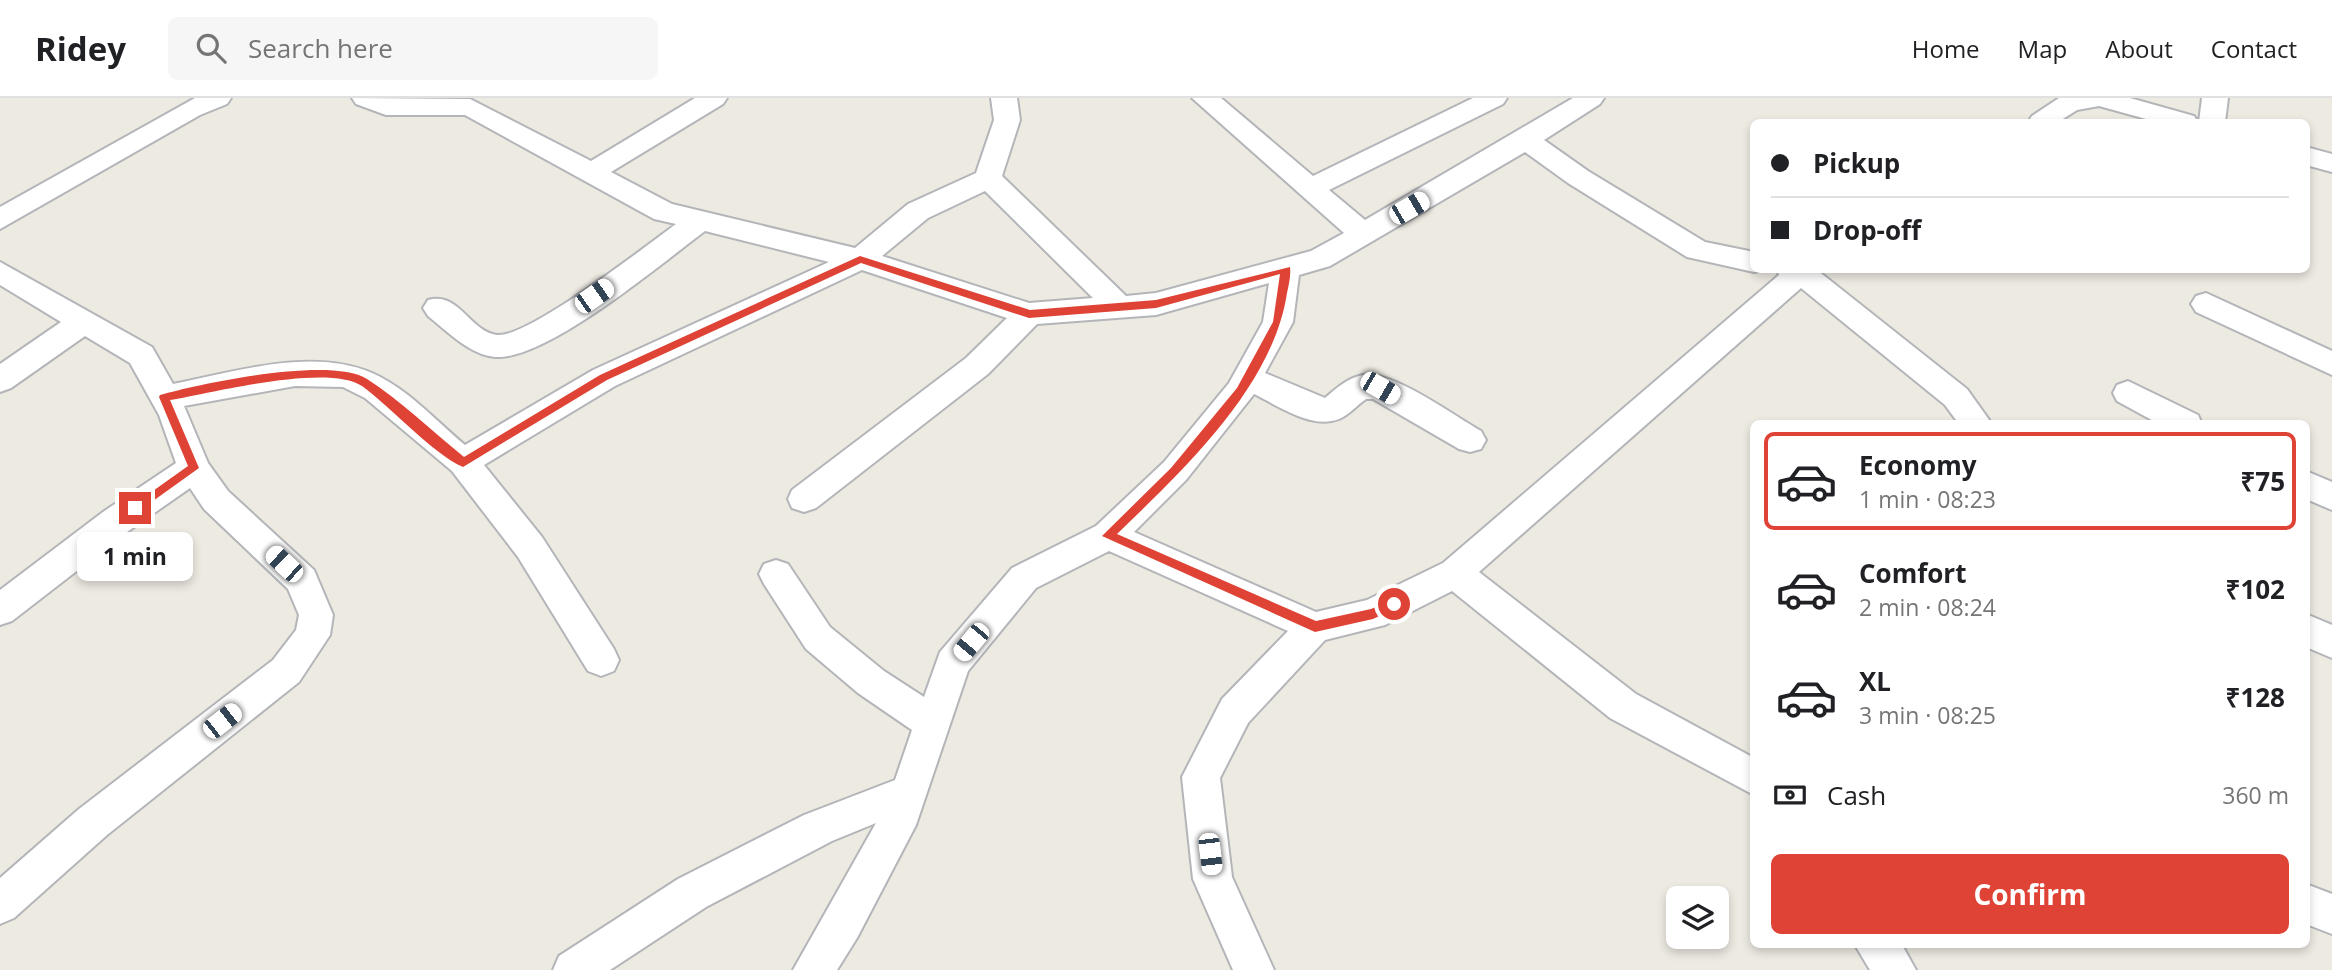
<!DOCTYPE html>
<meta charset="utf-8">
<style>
:root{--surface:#fff;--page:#f6f6f6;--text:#202124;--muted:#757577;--line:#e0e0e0;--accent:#df4336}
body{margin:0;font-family:"Open Sans",sans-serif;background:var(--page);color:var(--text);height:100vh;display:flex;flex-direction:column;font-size:26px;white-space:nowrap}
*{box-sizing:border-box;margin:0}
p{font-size:23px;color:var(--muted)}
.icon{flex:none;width:38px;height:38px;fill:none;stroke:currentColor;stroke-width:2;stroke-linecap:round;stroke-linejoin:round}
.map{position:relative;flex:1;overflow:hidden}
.panel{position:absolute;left:1750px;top:322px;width:560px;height:528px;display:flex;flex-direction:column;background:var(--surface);border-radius:10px;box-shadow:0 4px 10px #0003}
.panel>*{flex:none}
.hud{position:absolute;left:1750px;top:21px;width:560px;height:154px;border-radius:10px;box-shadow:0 4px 10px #0003;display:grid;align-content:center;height:154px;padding:0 21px;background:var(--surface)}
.controls{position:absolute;left:1666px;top:788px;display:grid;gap:14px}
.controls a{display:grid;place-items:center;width:63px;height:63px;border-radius:10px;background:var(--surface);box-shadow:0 4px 10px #0003;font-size:35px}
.end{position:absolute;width:32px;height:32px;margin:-16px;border:9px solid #df4336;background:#fff;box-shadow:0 0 0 4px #fff}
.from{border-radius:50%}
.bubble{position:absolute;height:49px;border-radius:10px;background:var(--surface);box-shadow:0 4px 10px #0003;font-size:23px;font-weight:700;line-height:49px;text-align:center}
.car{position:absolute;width:21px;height:42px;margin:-21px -10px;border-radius:9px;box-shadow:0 0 5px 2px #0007;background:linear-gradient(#fff 24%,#345 0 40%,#fff 0 76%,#345 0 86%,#fff 0)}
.hud b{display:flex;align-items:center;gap:24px;height:66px;font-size:26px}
.hud b+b{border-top:2px solid var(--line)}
.hud i{width:18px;height:18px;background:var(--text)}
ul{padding:12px 0 0;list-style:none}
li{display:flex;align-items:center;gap:21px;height:98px;margin:0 14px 10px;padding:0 7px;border:4px solid transparent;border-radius:10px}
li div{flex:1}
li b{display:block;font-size:26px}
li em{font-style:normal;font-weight:700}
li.on{border-color:var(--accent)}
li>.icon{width:63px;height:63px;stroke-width:1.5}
.pay{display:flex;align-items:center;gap:18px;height:77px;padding:0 21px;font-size:26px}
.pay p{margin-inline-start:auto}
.cta{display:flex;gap:14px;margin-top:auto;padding:14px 21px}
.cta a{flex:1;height:80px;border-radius:10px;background:var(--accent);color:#fff;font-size:28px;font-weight:700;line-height:80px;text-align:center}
header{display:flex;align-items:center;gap:42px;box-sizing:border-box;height:98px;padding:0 35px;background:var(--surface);border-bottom:2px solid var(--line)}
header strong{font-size:33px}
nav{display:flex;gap:38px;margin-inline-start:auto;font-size:24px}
.search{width:490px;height:63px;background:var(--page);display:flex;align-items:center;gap:18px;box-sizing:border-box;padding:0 24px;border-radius:10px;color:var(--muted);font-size:26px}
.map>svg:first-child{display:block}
</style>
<header>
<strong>Ridey</strong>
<div class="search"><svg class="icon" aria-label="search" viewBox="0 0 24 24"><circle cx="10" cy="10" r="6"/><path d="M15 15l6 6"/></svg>Search here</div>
<nav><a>Home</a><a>Map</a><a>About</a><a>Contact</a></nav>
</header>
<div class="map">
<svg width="2332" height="872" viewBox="0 0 2332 872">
<rect width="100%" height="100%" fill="#edeae2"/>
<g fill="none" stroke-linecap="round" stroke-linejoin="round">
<g stroke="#b3b5b9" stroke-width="4">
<path id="street" d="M195 0H231L227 6 200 17 0 131V109Z
M352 0 470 1 591 63 695 0H727L723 6 611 74 672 106 855 150 908 106 976 75 994 22 991 0H1017L1020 22 1002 78 1126 198 1156 195 1311 153 1344 135 1192 0H1221L1313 78 1473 0H1507L1503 6 1329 92 1365 122 1573 0H1604L1600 6 1544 42 1588 73 1705 144 1754 154V172H1763L1754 174 1687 159 1568 85 1525 54 1330 168 1299 177 1293 224 1265 275 1325 300C1337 290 1347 280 1363 277 1392 272 1454 318 1481 333L1486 342 1481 351 1470 354 1459 351 1373 301H1366C1357 307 1349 317 1339 321 1312 332 1277 307 1254 296L1186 382 1134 434 1316 514 1367 502 1443 465 1779 177 1777 172H1817L1967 291 1992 326H1959L1945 307 1801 190 1479 474 1636 596 1754 660V697L1610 620 1452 493 1385 527 1325 542 1248 625 1220 680 1232 779 1274 872H1233L1193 781 1182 679 1222 601 1288 533 1109 453 1036 490 968 573 916 727 857 840 837 872H793L876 725 832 743 706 809 610 872H553L559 858 678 781 804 717 895 682 912 632 858 595 806 551 764 486 759 476 764 466 776 462 788 466 830 529 884 573 924 599 940 554 1012 470 1096 428 1164 364 1229 285 1263 224 1269 185 1156 217 1037 226 988 276 816 410 804 414 792 410 788 401 792 392 966 260 1007 220 862 172 615 288 484 367 542 439 614 551 619 562 614 573 601 578 588 573 518 459 452 373 365 300 343 289 295 288 184 308 208 365 228 393 314 472 333 517 330 537 299 584 107 737 14 820 0 826V780L79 711 273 562 296 532 299 517 288 491 204 411 190 390 127 434 12 523 0 527V492L103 414 176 365 159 317 130 265 85 238 11 290 0 294V266L61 224 0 187V164L152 249 173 286C235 274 311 249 372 275 407 290 436 323 465 347L593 272 829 164 705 133C662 165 546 263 495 259 470 257 447 233 428 218L423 210 428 202C459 193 469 233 497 237 528 240 646 148 676 126L654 121 465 17H386L356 6ZM985 93 1093 200 1029 205 882 158 928 120Z
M2059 0H2130L2194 18 2198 24H2157L2099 8 2077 12 2058 24H2028L2032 18Z
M2202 0H2228L2225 24H2199Z
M2306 49 2332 56V74L2306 67Z
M2206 195 2332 253V277L2196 214 2191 206 2196 198Z
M2128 283 2198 317 2202 326H2159L2117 303 2113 295 2117 287Z
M2306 373 2332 384V412L2306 401Z
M2306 516 2332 527V560L2306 549Z
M2306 786 2332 796V836L2306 826Z
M1855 847H1902L1916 872H1870Z"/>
</g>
<use href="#street" fill="#fff" fill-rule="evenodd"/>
</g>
<path fill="#df4336" d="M860 158 1030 212 1156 202 1290 169C1291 177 1289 186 1287 195 1273 289 1182 373 1117 436L1316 523 1371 511 1394 501 1398 502V509L1373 521 1315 534 1102 438 1171 370 1237 290 1273 224 1280 176 1156 210 1029 220 861 165 607 282 463 369C433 356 391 309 362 288 327 265 212 295 170 302L199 370 139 413 135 415 129 410 188 368 159 299 160 297C202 285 331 258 367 281 401 303 432 333 464 359L600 277Z"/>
</svg>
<div class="controls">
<a><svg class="icon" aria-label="layers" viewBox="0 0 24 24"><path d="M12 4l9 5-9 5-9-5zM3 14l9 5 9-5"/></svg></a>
</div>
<i class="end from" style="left:1394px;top:506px"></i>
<i class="end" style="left:135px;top:410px"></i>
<div class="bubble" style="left:77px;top:434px;width:116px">1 min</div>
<i class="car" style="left:1409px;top:110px;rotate:60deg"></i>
<i class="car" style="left:594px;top:198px;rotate:55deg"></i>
<i class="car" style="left:1380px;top:290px;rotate:120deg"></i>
<i class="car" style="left:284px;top:466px;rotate:313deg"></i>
<i class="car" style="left:971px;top:544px;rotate:220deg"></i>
<i class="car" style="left:222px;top:623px;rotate:52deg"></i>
<i class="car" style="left:1210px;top:756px;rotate:173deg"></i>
<div class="hud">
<b><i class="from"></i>Pickup</b>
<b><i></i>Drop-off</b>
</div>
<section class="panel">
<ul>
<li class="on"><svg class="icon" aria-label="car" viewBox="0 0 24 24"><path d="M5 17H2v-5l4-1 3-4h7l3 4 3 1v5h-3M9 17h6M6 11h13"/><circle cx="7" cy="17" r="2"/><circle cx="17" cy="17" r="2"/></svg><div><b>Economy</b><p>1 min · 08:23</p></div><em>₹75</em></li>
<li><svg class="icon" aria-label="car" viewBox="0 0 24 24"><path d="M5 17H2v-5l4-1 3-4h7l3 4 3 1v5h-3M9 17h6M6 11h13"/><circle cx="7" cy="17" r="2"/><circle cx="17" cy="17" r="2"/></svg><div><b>Comfort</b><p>2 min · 08:24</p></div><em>₹102</em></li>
<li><svg class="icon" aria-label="car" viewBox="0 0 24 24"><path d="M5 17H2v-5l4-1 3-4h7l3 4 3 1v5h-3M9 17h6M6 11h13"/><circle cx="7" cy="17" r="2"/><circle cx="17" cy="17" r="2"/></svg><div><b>XL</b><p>3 min · 08:25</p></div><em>₹128</em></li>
</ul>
<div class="pay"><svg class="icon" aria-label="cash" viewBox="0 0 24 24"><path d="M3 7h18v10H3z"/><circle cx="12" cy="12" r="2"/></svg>Cash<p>360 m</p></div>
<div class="cta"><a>Confirm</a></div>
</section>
</div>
